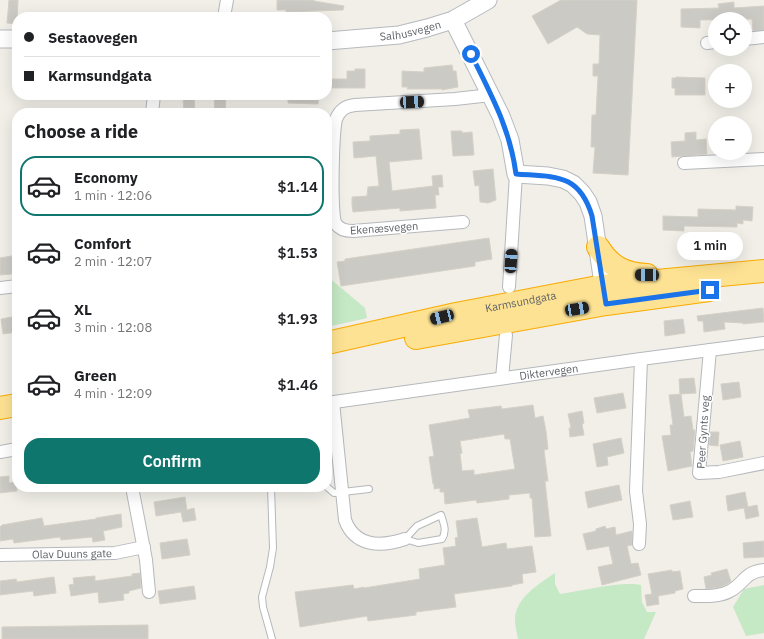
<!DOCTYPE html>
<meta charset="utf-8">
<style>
:root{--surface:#fff;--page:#f6f6f6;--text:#202124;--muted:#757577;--line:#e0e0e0;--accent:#0f766e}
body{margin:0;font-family:"IBM Plex Sans",sans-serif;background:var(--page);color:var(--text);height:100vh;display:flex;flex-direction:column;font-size:15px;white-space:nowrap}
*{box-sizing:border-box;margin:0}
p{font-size:13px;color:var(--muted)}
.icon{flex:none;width:22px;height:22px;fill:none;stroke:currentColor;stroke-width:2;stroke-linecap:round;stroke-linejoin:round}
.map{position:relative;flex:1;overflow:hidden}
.sheet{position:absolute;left:12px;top:108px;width:320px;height:384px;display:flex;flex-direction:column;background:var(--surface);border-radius:16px;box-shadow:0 4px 16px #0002}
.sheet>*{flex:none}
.hud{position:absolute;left:12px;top:12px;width:320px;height:88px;border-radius:16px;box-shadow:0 4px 16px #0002;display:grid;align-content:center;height:88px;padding:0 12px;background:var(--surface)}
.tools{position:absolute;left:708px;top:12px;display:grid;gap:8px}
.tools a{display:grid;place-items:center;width:44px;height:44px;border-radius:50%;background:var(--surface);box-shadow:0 4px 16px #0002;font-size:20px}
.end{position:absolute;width:18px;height:18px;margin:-9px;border:5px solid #1a73e8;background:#fff;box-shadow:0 0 0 2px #fff}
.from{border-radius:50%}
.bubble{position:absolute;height:28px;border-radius:14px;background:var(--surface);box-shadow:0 4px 16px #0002;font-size:13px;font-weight:600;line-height:28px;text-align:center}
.car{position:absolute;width:12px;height:24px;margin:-12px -6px;border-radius:5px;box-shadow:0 0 3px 1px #0007;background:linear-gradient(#222 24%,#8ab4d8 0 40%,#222 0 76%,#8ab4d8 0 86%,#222 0)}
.hud b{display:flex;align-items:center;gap:14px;height:38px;font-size:15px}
.hud b+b{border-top:1px solid var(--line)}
.hud i{width:10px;height:10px;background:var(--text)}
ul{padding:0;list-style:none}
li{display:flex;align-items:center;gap:12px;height:60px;margin:0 8px 6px;padding:0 4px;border:2px solid transparent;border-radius:16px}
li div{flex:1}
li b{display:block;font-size:15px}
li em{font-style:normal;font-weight:600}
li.on{border-color:var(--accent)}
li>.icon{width:36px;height:36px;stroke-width:1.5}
h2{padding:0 12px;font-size:18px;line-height:48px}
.primary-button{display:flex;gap:8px;margin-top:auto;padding:8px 12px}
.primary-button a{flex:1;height:46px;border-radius:16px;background:var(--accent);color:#fff;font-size:16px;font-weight:600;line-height:46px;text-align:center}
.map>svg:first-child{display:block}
</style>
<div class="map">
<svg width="764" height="639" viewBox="0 0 764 639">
<rect width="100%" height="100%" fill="#f1efe8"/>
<path fill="#c5e8c5" d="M327 276 365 308 367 318 327 327Z
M555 573V584L560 594C583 591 620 581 641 585L642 602 647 612H656L644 639H518C517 633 515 626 515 620 515 598 539 584 555 573Z
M764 585V633L746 636 733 607 744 589Z"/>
<path fill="#cccac5" stroke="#d6d1c6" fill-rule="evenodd" d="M9 0H18L17 24 7 23Z
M277 0H314V1L344 6 343 10 286 12V10H277Z
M561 0H637L628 175 593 173 595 147H591L592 115H596L598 76H593V64H599L600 35 587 34 577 27 548 44 532 16Z
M734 2V8L764 6V30L753 31 752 19 700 20V28L681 27V9L719 8 718 4Z
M452 65 453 71H456L458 87 442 90V89H407L408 87H402V71L424 72V68Z
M355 69H365V88H327V79H347V71H355Z
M676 77 705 78V95H675V88H672V78H676Z
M214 95H226L225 113H215Z
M288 95H319L318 104 288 103Z
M183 96H194L195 113H184Z
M419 129 422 159 389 162 392 191 433 186 432 176 442 175 443 187H438L439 195H435L436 208 400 211V208L353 212 352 205V197L367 196 368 187 379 186 376 156 354 158 353 142 370 141V136L400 134V130Z
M451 131H462V133L472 132 474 155 453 156Z
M696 132V140L706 139 707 154 672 157 671 142 685 141V133Z
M493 169 496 200 488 203 480 202 479 185 475 186 473 171Z
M736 206 753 207 752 221 743 220V224L737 223V227L684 226V231L663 230V216L698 217V209L736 210Z
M489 238 492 259 475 262V266L341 286 337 262 345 261V259Z
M17 255V271L12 272V274L0 275V258Z
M763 308 764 322 743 324V323L724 322 725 329 704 332 703 321H698L697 316Z
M17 316V332L3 334 1 319Z
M683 319 685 333 665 336 664 321Z
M694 378 696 393 680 394 679 379Z
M739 382 741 397 723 400 721 384Z
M623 393 626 408 597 413 594 398Z
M681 394 684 417 691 416 693 430H695L693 451 690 452 692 466 668 471 662 436 671 435 670 425H673L669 395Z
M533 405 535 418 543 416 546 431 548 449 544 450 548 481H545L551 536 535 537 532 498H530V493L509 495V499L477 503 476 500 445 504 444 492H440V488L434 489V484H433L429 457 434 456 429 425 470 418 468 410 501 406 502 409ZM504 434 505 439H510L515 469 474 475V470L462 471 460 454 462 453 460 441Z
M582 411 584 423 582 424 584 435 570 437 569 428H571L568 414Z
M710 432H719L718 446 709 445Z
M621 438 624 453 607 457 608 465 597 467 593 444Z
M740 441 743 457 723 461 720 445Z
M9 476V483L16 482 17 491 0 493V477Z
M619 485 622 500 588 508 585 492Z
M745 492 748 507 757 505 759 516 746 519 744 508 728 511 726 496Z
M185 497 187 510 194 508 196 520 183 522 181 512 156 516 154 502Z
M690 501 693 517 673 520 670 505Z
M121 514 122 527 103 531 105 540 93 542 92 537 61 540 60 537 14 543 13 539 0 541V527L2 525 42 518 44 526 96 519V518Z
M477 518 482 547 506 543 507 549 532 546 536 572 522 574 523 583 512 585V586L454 594 456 607 416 612V615L368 621 367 616 300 627 295 592 353 585 354 589 364 587V588L420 579 419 569 445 565 443 548 456 546 455 538 458 537 456 521Z
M605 526 606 529 615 527 616 535 632 531V545L627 546 631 564 638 563 641 575 602 585 598 567 613 564 609 546 587 550 583 534 596 531V529Z
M187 539 190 555 162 559 160 543Z
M764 541V557L744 558 743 543Z
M727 569 731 582 720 587 706 589 704 577 712 575 711 573Z
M672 570V572L680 571 683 589 675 591V593L658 596 659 604 647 606 645 595 652 594 648 574Z
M140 573 141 588 129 591V593L123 594 124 600 99 603 98 592 71 596 69 585 74 584 73 578 95 576V581L132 576V574Z
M54 577 56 593 34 596 33 591 0 595V581L16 579 17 582Z
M194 586 196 599 160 604 158 591Z
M148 625V639H2V627Z"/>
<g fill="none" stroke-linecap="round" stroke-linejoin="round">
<g stroke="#b5b8bc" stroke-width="8">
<path id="lane" d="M271 487 273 548 270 567 262 597 263 607 272 639
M327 487 334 493 369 489
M441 515C444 524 447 531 442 539L418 543 405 539 417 526Z"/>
</g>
<g stroke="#b5b8bc" stroke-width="14">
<g id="street">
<path d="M224 17 227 0"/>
<path d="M745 39 764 37"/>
<path d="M707 43 715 42"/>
<path d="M152 113 154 95"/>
<path d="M684 163 764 159"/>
<path d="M463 222 353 231C346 231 340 230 336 224 330 216 333 133 336 119 340 110 345 106 355 105L455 99 491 95"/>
<path d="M509 287 516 174"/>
<path d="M0 288 17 286"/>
<path d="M710 350 699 473 719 472 764 463"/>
<path d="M502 378 506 335"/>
<path d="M333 402 345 520C355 547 381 547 405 539"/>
<path id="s1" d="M327 403 641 359 764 343"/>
<path d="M0 452 17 449"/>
<path d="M132 487 146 560 149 592"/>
<path d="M639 544 640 524 636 491 641 359"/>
<path id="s2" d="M0 555 115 553 144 547"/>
<path d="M694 596C706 596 719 597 730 591 745 583 744 572 764 570"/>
</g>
</g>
<g stroke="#b6babf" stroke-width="19">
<g id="secondary">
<path d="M453 20 501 116 510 140 516 174 548 176 563 179 573 184 582 193 588 202 593 216 605 297"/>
<path d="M0 39H17"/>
<path id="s3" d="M327 41 399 35 427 28 453 20 488 0"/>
</g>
</g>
<g stroke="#f9ab00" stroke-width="24">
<g id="highway">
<path d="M598 247C610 266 623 274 647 275"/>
<path d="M416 338 606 304 709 290"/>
<path id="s4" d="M327 343 456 314 603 286 764 271"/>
<path d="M0 408 17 405"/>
</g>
</g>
<use href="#lane" stroke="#fff" stroke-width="6"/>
<use href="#street" stroke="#fff" stroke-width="12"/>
<use href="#secondary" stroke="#fff" stroke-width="17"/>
<use href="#highway" stroke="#fde293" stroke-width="22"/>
</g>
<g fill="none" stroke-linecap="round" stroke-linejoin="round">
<path stroke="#1a73e8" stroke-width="5" d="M471 54C491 95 510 128 516 174 555 177 579 173 592 216L606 304 710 290"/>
</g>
<g text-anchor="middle" stroke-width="3" stroke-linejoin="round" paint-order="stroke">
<g font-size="11" fill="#5f6368" stroke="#fff">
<text dy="4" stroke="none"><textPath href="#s3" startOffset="84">Salhusvegen</textPath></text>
<text transform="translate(384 228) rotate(-4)" y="4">Ekenæsvegen</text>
<text dy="4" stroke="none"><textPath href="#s4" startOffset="198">Karmsundgata</textPath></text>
<text dy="4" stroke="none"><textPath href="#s1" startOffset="224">Diktervegen</textPath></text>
<text transform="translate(703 432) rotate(-86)" y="4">Peer Gynts veg</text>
<text dy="4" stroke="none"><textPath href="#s2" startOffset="72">Olav Duuns gate</textPath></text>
</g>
</g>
</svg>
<div class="tools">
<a><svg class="icon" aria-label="locate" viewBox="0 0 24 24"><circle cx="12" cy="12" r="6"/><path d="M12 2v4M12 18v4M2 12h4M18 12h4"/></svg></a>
<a>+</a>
<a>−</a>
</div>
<i class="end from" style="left:471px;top:54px"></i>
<i class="end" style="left:710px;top:290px"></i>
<div class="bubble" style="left:677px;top:232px;width:66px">1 min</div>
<i class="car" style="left:412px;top:102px;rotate:87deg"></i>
<i class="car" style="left:511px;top:261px;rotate:4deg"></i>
<i class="car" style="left:647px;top:275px;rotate:271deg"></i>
<i class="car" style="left:577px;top:309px;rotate:80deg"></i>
<i class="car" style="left:442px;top:317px;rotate:256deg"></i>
<div class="hud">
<b><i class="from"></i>Sestaovegen</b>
<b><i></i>Karmsundgata</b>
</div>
<section class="sheet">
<h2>Choose a ride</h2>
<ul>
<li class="on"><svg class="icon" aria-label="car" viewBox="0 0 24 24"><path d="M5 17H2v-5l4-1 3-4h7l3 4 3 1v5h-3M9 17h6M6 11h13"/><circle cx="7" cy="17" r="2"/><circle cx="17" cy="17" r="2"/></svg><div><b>Economy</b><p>1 min · 12:06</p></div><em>$1.14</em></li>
<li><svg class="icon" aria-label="car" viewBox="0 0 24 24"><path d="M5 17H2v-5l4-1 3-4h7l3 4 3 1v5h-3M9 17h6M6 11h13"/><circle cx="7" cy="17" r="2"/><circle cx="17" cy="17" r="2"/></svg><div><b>Comfort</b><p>2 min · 12:07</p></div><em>$1.53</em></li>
<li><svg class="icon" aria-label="car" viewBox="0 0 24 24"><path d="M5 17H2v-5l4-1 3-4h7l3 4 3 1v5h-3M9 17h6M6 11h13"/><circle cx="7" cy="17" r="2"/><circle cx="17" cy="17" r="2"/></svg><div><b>XL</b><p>3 min · 12:08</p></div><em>$1.93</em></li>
<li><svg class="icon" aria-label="car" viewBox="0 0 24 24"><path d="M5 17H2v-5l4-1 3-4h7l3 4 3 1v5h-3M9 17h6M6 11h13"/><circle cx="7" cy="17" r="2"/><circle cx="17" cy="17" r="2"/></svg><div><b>Green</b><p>4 min · 12:09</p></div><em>$1.46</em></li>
</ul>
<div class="primary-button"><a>Confirm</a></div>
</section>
</div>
